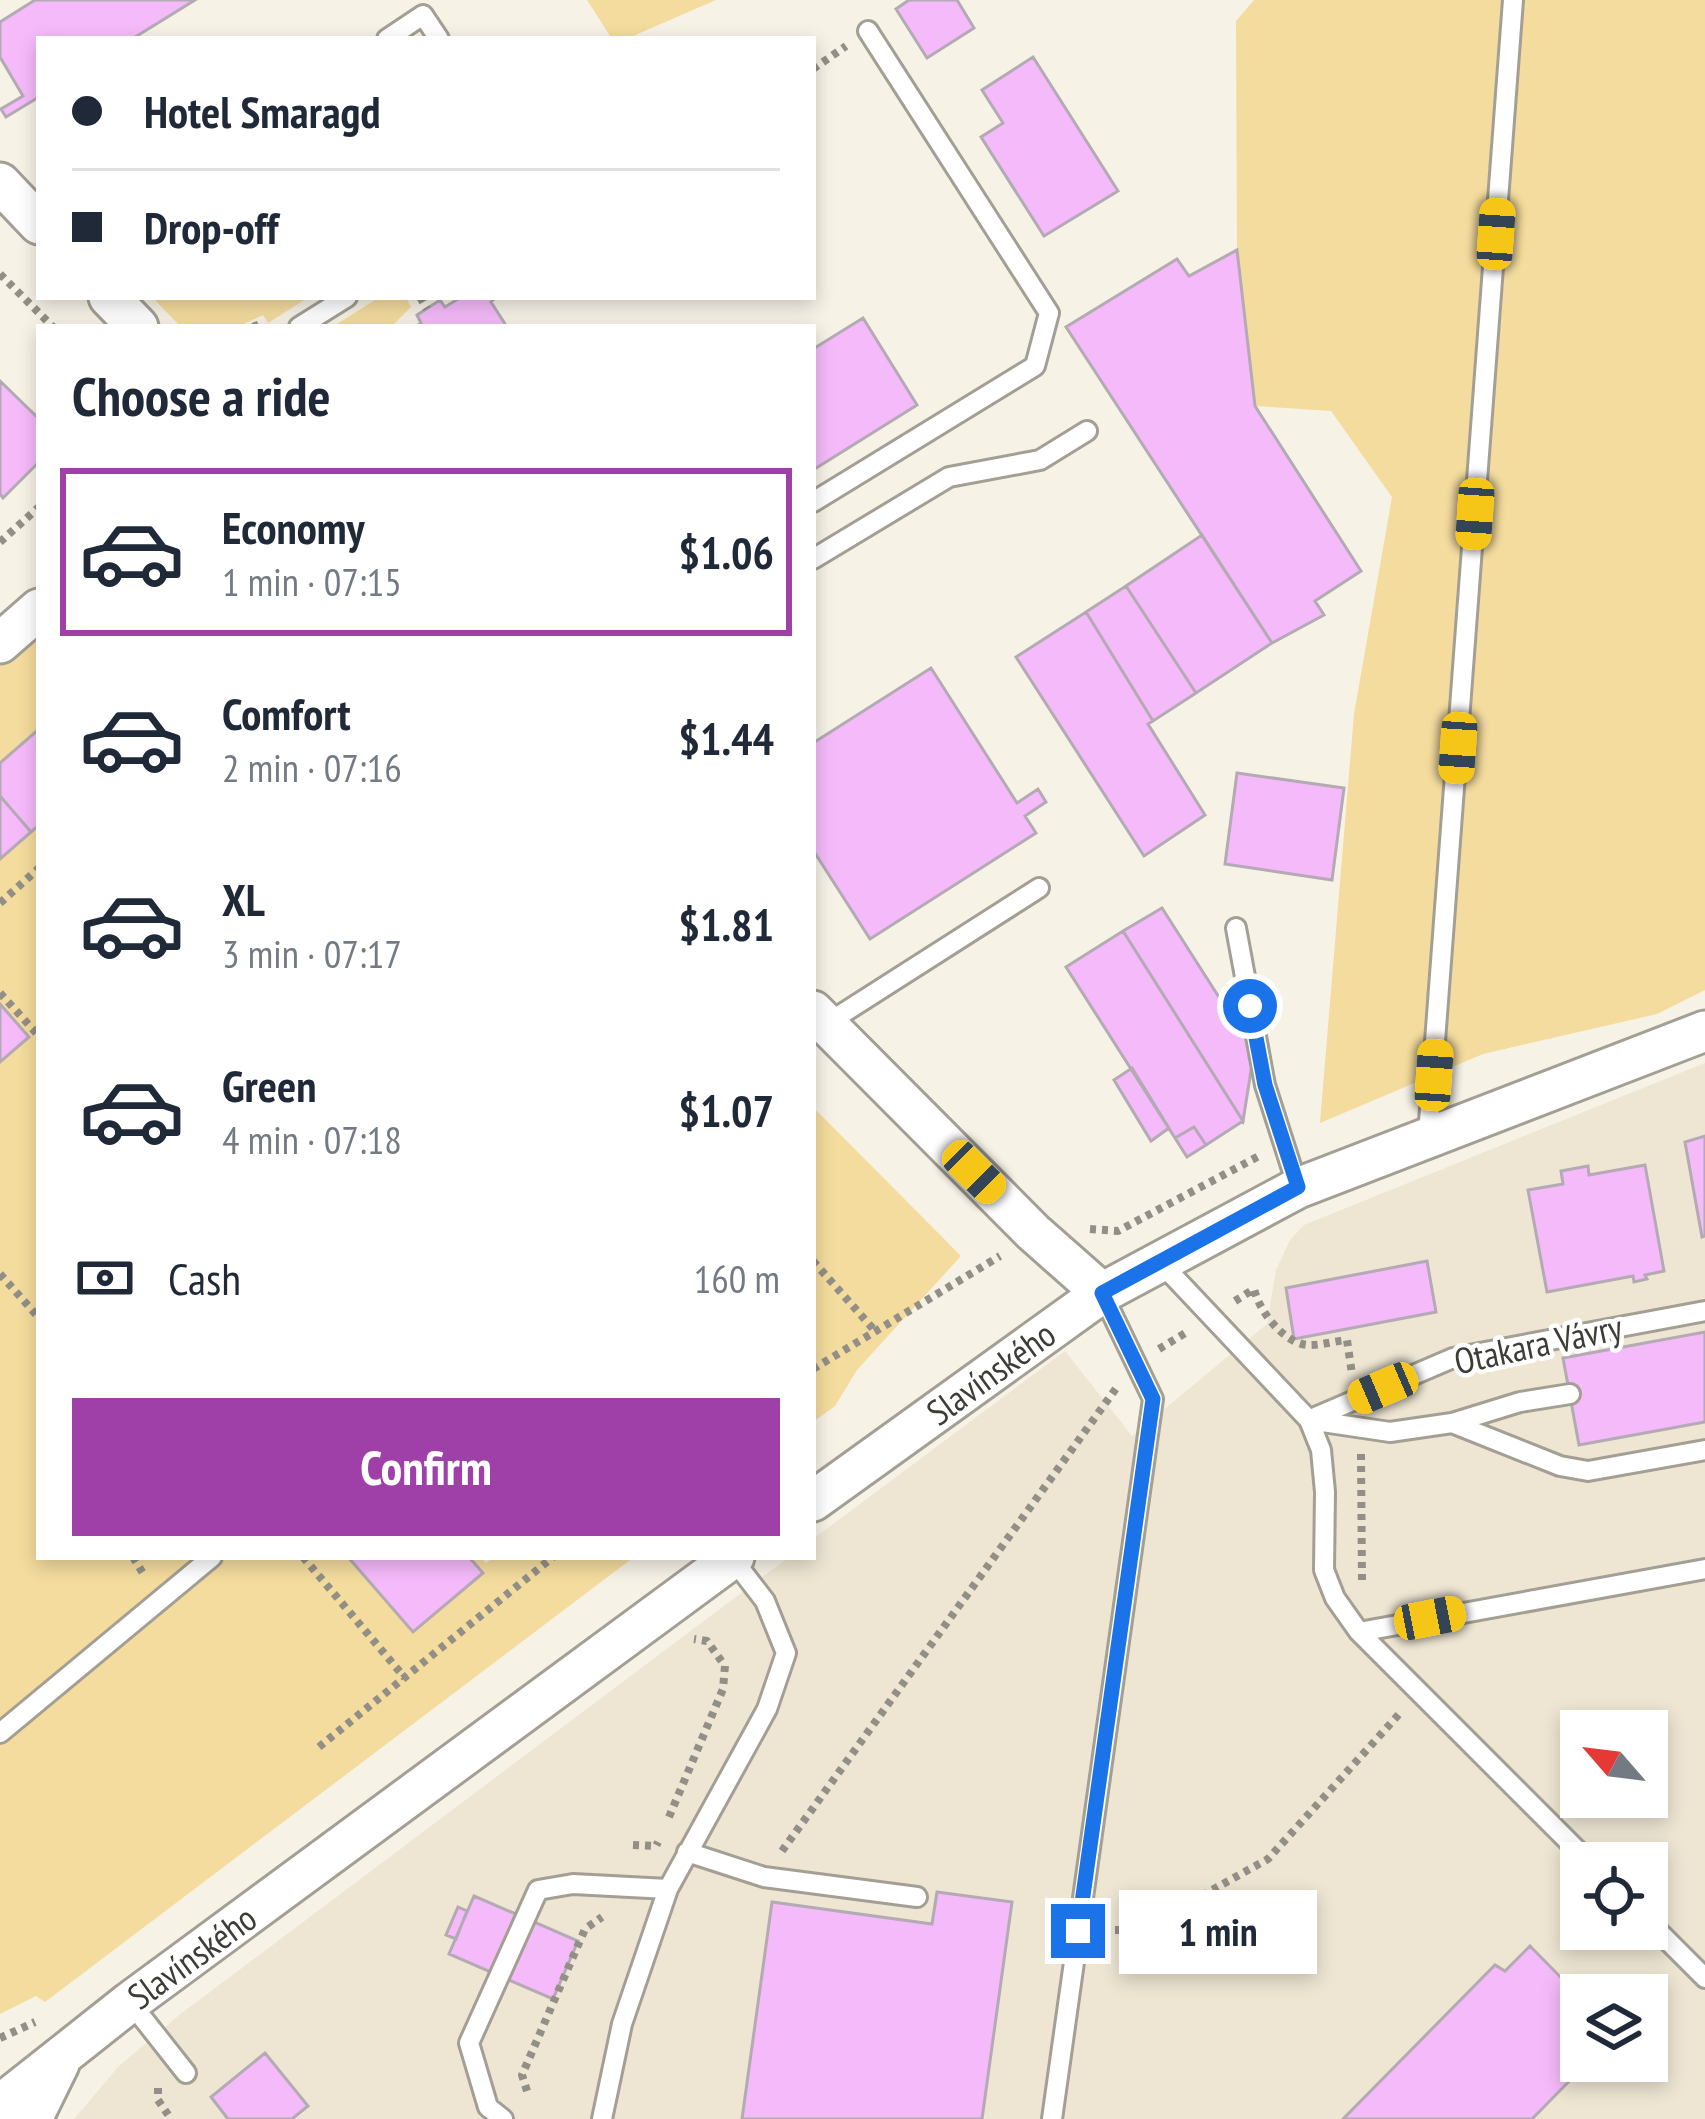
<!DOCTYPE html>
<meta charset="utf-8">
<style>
:root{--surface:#fff;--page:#f2f2f3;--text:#1f2937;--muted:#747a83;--line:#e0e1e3;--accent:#9f40a9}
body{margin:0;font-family:"PT Sans Narrow",sans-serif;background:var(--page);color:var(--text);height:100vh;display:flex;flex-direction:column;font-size:45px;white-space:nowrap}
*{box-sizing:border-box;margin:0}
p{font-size:39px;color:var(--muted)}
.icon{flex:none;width:66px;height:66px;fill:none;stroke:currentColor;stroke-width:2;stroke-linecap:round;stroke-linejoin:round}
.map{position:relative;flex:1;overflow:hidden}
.sheet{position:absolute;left:36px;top:324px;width:780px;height:1236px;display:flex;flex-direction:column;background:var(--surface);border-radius:0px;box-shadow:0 6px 18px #0003}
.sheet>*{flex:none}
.banner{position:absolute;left:36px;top:36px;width:780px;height:264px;border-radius:0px;box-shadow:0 6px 18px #0003;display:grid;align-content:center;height:264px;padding:0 36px;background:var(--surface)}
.needle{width:78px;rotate:298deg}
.buttons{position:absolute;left:1560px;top:1710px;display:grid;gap:24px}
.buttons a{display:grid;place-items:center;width:108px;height:108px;border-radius:0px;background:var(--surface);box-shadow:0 6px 18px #0003;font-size:60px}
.end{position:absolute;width:54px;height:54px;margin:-27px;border:15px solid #1a73e8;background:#fff;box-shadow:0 0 0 6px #fff}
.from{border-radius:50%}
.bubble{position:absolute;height:84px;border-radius:0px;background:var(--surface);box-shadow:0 6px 18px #0003;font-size:39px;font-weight:700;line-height:84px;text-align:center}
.car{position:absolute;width:36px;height:72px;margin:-36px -18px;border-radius:15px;box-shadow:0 0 9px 3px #0007;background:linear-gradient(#f5c518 24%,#345 0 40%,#f5c518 0 76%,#345 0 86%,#f5c518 0)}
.banner b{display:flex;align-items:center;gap:42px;height:114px;font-size:45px}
.banner b+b{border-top:3px solid var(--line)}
.banner i{width:30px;height:30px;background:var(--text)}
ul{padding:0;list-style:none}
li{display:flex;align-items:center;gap:36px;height:168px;margin:0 24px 18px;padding:0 12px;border:6px solid transparent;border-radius:0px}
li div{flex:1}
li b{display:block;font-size:45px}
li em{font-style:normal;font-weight:700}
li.on{border-color:var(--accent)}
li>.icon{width:108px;height:108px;stroke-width:1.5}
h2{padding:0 36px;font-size:54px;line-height:144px}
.pay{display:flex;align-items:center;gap:30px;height:132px;padding:0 36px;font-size:45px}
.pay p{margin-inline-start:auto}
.cta{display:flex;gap:24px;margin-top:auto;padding:24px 36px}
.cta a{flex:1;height:138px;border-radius:0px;background:var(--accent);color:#fff;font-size:48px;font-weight:700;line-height:138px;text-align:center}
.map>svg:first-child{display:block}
</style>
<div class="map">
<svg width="1705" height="2119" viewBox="0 0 1705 2119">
<rect width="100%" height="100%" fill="#f7f2e6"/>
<path fill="#eee6d3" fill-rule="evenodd" d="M1705 1063V2119H74L118 2067 178 2016 789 1557H813V1539L1065 1351 1132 1436 1267 1324 1276 1270 1290 1240 1304 1225ZM1581 1731H1647V1797H1581ZM1581 1863H1647V1929H1581ZM1581 1995H1647V2061H1581Z"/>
<path fill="#f4dc9e" d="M587 0H716L626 39H612Z
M1254 0H1705V990L1657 1014 1483 1054 1320 1123 1354 714 1392 497 1331 411 1255 406 1237 250 1236 21Z
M152 297H309L268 323 263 315 237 327H181Z
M380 297H406L411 307 391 327H332Z
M39 586V729L0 763V620Z
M39 825V1557H348L413 1632 482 1573 469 1557H480L486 1563 494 1557H634L45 2002 36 1996 0 2014V1062L28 1037 0 1004V859Z
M813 1107 961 1256 857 1370 835 1406 813 1422Z"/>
<path fill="#f5bafa" stroke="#b3aab4" stroke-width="3" d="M35 0H195L132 39H39V97L6 117 1 109 23 96 0 57V22Z
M909 0H957L974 28 927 58 896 9Z
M1033 57 1118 191 1044 236 981 137 1003 123 982 90Z
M1237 250 1255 406 1361 571 1315 601 1324 615 1272 643 1066 327 1177 259 1189 276Z
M461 297H496L491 302 507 327H415L421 323 417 315 440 300 445 307Z
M863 318 917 405 813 470V349Z
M0 381 39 419V462L3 498 0 494Z
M1202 535 1272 643 1196 693 1126 586Z
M1126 586 1196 693 1153 721 1086 612Z
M1086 612 1153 721 1148 724 1205 815 1144 856 1016 657Z
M931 668 1017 803 1038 789 1046 802 1025 816 1036 833 870 939 813 850V743Z
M39 729V825L31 832 0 796V763Z
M1237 773 1344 788 1332 880 1225 864Z
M0 796 31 832 0 859Z
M1162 908 1254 1052 1243 1121 1123 931Z
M1123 931 1243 1121 1206 1145 1194 1127 1175 1138 1066 967Z
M0 1004 29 1037 0 1062Z
M1132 1068 1169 1128 1151 1141 1114 1080Z
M1194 1127 1206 1145 1187 1157 1175 1138Z
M1705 1136V1236L1702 1237 1685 1142Z
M1645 1165 1664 1271 1645 1275 1647 1279 1634 1282 1633 1276 1547 1292 1528 1190 1563 1184 1561 1171 1588 1166 1589 1175Z
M1427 1261 1436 1312 1294 1339 1286 1288Z
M1705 1332V1422L1579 1445 1563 1358Z
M348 1557H469L483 1573 413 1632Z
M937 1892 1012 1902 982 2119H742L772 1902 932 1924Z
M474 1896 578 1941 553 1999 449 1954Z
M458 1907 467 1911 456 1939 446 1935Z
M1530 1946 1581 1998V2061H1589L1532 2119H1343L1495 1965 1505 1971Z
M265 2053 308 2106 292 2119H228L211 2097Z"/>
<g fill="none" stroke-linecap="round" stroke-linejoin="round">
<g stroke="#a49f94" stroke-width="24">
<path id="service" d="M387 39 423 15 439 39
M299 327 347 297
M813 502 1035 366 1049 313 868 31
M813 559 949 477 1040 460 1087 431
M1236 928 1265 1085 1298 1188
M826 1024 1039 888
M1428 1135 1513 0
M1160 1262 1309 1420 1390 1432 1452 1423 1520 1402 1570 1394
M1313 1418 1453 1358 1705 1311
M1309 1420 1321 1450 1325 1492 1324 1570 1335 1598 1359 1632 1590 1863
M1452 1423 1560 1466 1588 1471 1705 1450
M1359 1632 1705 1569
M0 1733 212 1557
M687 1852 764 1877 917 1897
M1647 1920 1705 1978
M130 2002 186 2073
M503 2119 488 2107 469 2043 538 1890 573 1884 668 1889
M602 2119 622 2024 668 1889 767 1709 786 1653 765 1601 732 1558
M1052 2119 1153 1399 1102 1293"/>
</g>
<g stroke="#a49f94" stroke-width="45">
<path id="minor" d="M0 183 39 224
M109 297 138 327
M0 643 39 609
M813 1011 1033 1232 1102 1293
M813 1501 1102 1293 1298 1188 1705 1031
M0 2105 130 2002 734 1557
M32 2119 59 2064"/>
</g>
<path stroke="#928f87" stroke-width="8" stroke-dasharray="6 6" stroke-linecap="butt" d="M813 69 846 46
M0 274 53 327
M420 297 427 309
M253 327 260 324
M0 542 39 507
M0 903 39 868
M0 993 39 1036
M1090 1229 1118 1231 1259 1156
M813 1261 875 1331
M0 1274 39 1318
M1235 1301 1254 1289C1259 1310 1282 1342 1307 1345 1319 1346 1334 1341 1347 1340L1352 1374
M1159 1349 1187 1332
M813 1369 1000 1256
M1361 1454 1362 1583
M133 1557 144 1575
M303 1557 405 1678
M319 1747 553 1557
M669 1817 723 1689 725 1666 707 1641 694 1639
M633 1845 656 1846 658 1842
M782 1851 1117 1387
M1103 1930H1140L1268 1859 1401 1712
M0 2038 35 2022
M158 2088V2100L171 2119
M527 2091 522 2075 585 1929 602 1917"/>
<use href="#service" stroke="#fff" stroke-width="18"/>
<use href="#minor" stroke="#fff" stroke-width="39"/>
</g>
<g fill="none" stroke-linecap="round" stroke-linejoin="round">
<path stroke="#1a73e8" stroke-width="15" d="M1078 1931 1153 1399 1102 1293 1298 1187 1265 1085 1250 1006"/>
</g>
<g text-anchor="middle" stroke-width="9" stroke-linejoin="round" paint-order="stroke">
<g font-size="36" fill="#3e3c37" stroke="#fff">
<text transform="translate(1538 1344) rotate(-12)" y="13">Otakara Vávry</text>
<text transform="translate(991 1373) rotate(-36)" y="13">Slavínského</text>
<text transform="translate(192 1957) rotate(-36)" y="13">Slavínského</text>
</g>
</g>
</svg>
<div class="buttons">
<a><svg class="needle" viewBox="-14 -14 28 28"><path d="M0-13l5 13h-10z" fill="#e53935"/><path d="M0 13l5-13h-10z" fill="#747a83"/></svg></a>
<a><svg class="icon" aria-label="locate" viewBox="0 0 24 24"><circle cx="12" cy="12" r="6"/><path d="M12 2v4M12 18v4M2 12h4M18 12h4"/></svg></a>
<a><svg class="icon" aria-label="layers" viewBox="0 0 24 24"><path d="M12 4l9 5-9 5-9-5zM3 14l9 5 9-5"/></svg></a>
</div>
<i class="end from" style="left:1250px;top:1006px"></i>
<i class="end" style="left:1078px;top:1931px"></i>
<div class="bubble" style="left:1119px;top:1890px;width:198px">1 min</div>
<i class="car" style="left:1496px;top:234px;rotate:4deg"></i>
<i class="car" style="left:1475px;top:514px;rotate:184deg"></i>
<i class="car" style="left:1458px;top:748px;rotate:184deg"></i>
<i class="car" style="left:1434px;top:1075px;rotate:4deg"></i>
<i class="car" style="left:974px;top:1172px;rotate:135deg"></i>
<i class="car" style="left:1383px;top:1388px;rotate:247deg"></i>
<i class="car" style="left:1430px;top:1618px;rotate:79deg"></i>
<div class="banner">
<b><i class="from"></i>Hotel Smaragd</b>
<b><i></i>Drop-off</b>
</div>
<section class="sheet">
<h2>Choose a ride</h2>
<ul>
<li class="on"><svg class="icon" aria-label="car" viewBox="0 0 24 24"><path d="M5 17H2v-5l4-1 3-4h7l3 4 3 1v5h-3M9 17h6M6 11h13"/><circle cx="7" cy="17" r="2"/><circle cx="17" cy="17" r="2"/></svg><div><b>Economy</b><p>1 min · 07:15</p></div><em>$1.06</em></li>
<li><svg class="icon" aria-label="car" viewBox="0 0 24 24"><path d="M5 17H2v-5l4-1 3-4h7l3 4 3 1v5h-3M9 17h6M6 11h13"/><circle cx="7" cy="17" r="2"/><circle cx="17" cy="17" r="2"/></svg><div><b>Comfort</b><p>2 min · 07:16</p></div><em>$1.44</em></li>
<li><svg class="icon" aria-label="car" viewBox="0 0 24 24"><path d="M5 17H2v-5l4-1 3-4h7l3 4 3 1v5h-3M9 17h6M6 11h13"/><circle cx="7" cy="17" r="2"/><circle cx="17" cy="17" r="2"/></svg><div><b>XL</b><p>3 min · 07:17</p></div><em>$1.81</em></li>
<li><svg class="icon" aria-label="car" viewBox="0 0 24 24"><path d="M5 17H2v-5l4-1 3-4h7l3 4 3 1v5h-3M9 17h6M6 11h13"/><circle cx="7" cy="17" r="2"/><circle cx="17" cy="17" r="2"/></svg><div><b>Green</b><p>4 min · 07:18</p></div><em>$1.07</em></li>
</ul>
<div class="pay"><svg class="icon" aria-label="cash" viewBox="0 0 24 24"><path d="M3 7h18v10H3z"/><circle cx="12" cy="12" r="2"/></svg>Cash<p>160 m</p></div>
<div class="cta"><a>Confirm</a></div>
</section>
</div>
